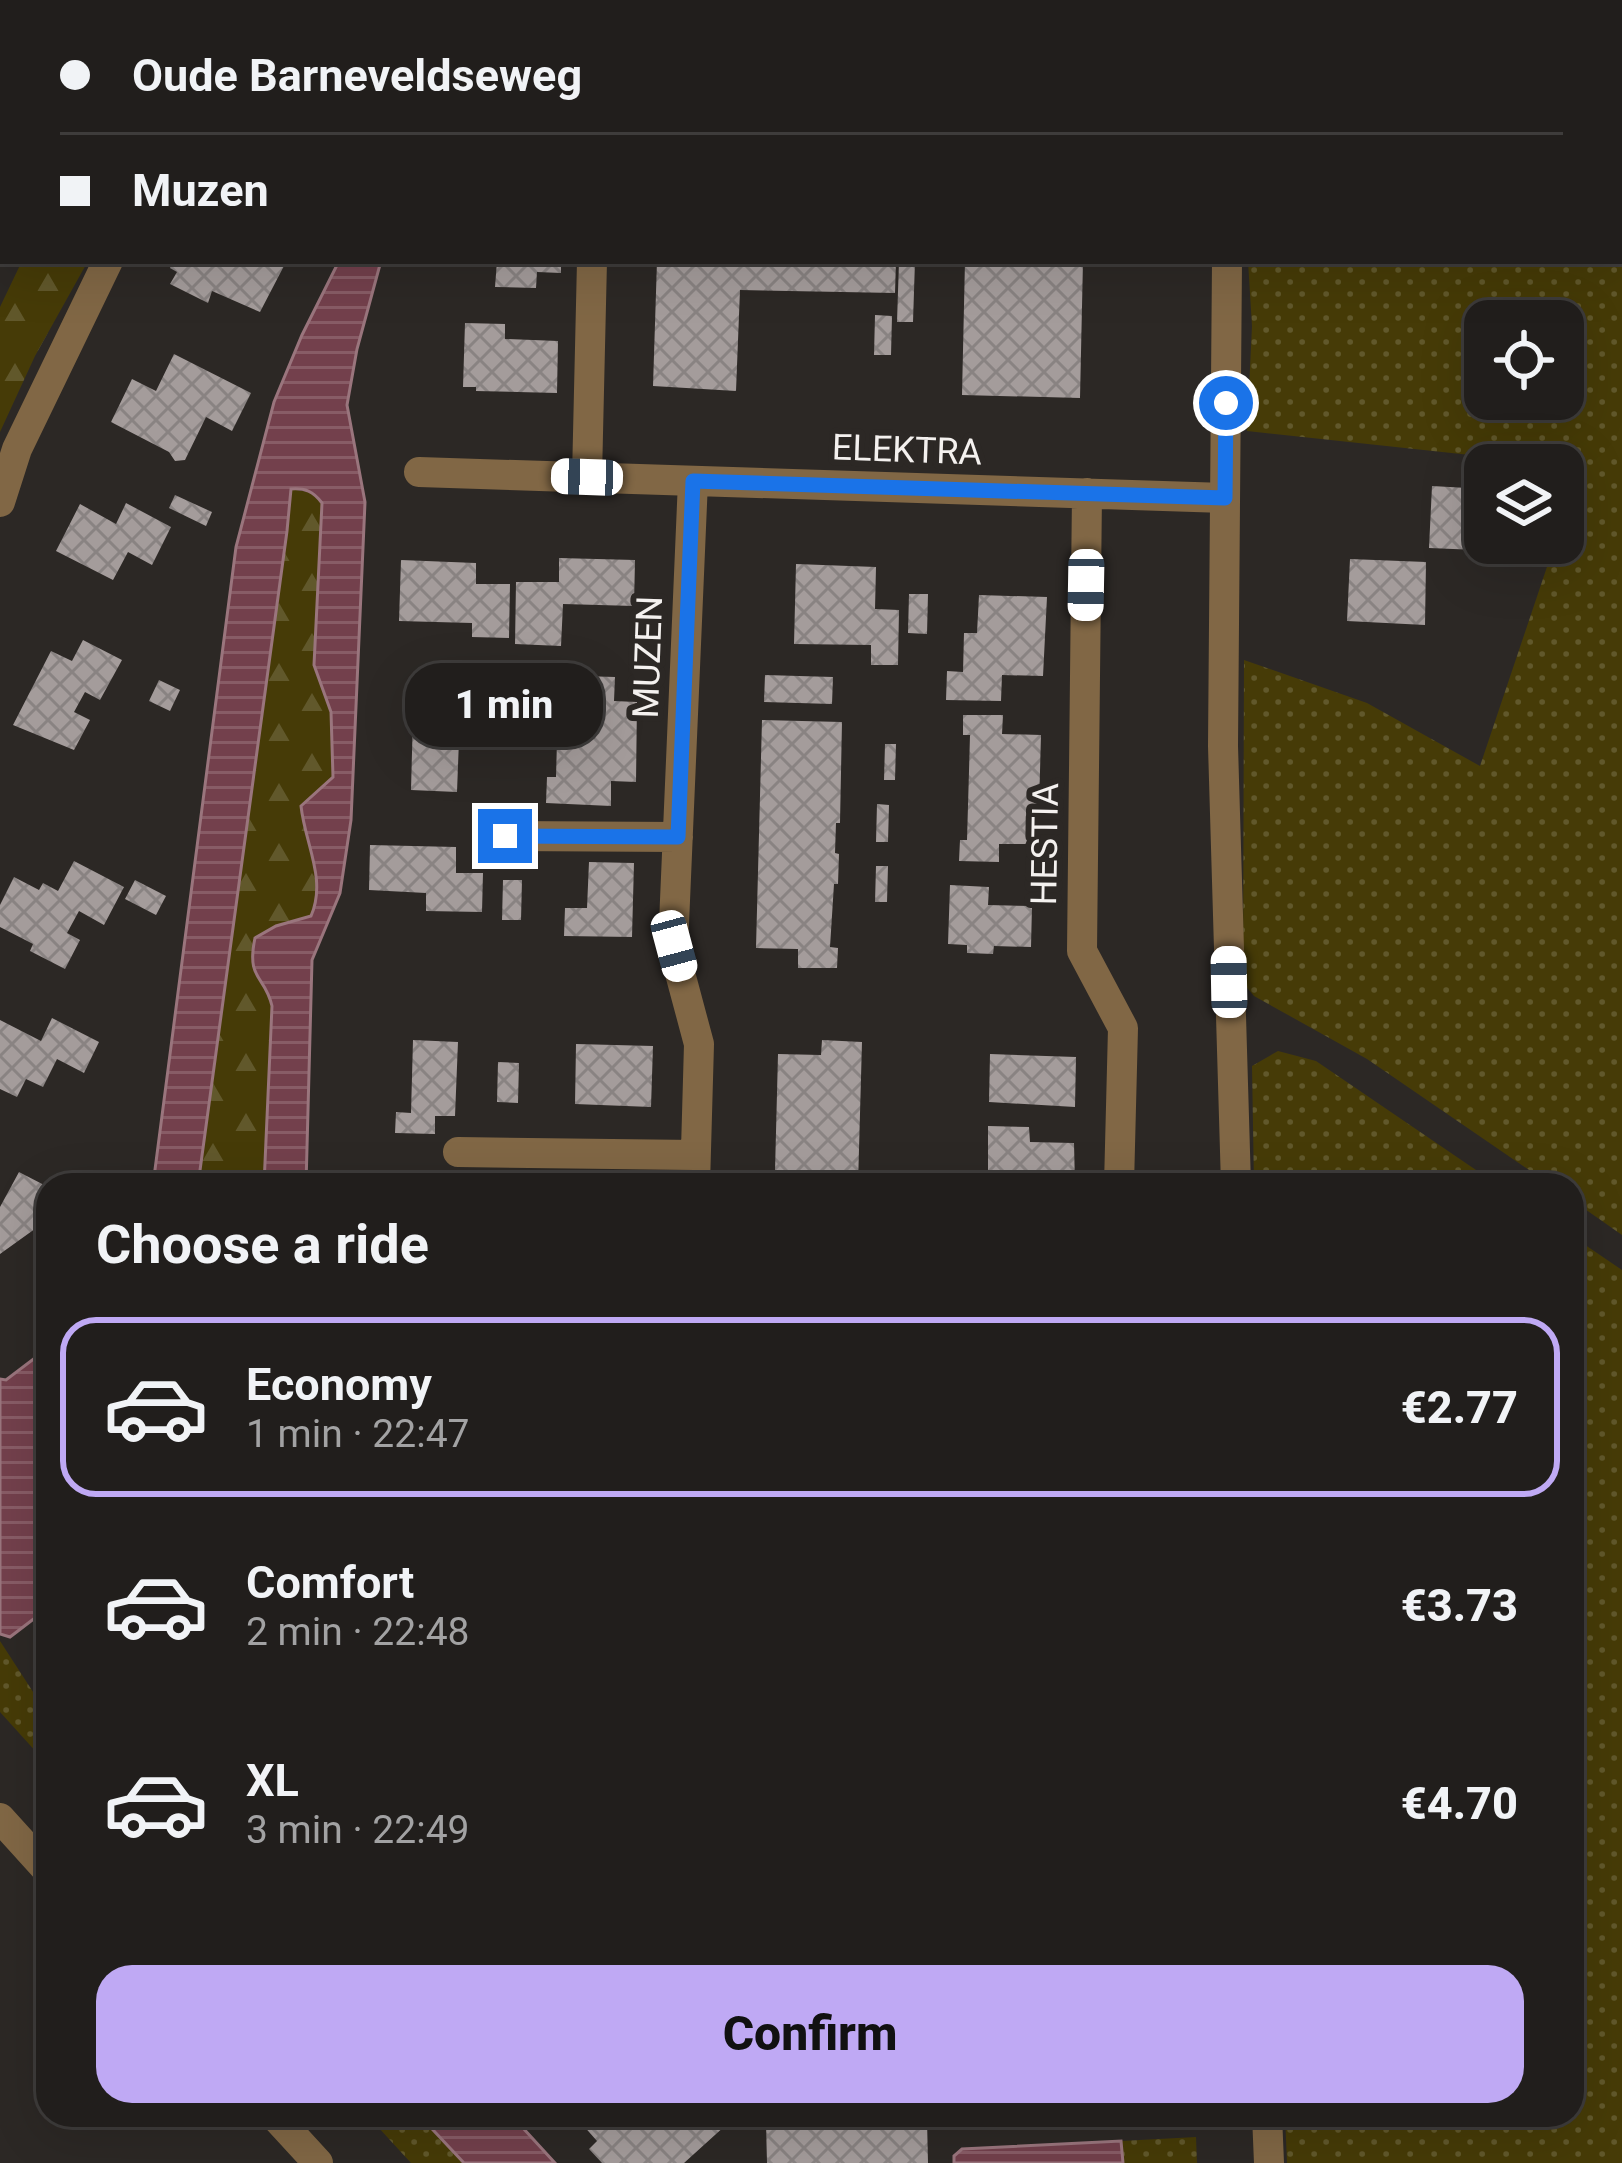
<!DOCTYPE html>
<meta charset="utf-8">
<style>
:root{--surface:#211e1c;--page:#292725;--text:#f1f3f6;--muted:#a2a2a3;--line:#3e3c3b;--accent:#bfa9f4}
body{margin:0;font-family:Roboto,sans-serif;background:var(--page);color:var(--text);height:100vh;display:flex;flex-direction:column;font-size:45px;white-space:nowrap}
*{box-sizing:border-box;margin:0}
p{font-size:39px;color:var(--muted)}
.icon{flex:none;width:66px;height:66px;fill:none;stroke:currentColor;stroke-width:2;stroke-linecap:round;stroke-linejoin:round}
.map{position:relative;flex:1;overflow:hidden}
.side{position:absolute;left:36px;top:1173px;width:1548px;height:954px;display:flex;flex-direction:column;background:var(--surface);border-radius:36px;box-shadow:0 12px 48px #0002,0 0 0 3px var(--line)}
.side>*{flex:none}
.guide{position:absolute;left:0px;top:0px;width:1623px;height:264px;box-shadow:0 12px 48px #0002,0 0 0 3px var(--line);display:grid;align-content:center;height:264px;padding:0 60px;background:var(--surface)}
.controls{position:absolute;left:1464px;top:300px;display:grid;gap:24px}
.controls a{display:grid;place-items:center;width:120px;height:120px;border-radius:24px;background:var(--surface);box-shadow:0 12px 48px #0002,0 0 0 3px var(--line);font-size:60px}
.end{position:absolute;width:54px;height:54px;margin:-27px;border:15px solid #1a73e8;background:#fff;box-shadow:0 0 0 6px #fff}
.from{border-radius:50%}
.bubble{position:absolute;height:84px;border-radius:36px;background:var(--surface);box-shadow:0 12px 48px #0002,0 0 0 3px var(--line);font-size:39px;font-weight:800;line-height:84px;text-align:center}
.car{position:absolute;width:36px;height:72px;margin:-36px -18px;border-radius:15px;box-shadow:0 0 9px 3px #0007;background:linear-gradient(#fff 24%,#345 0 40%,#fff 0 76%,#345 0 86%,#fff 0)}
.guide b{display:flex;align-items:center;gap:42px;height:114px;font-size:45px}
.guide b+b{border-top:3px solid var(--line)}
.guide i{width:30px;height:30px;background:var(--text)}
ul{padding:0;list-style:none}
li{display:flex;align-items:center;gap:36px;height:180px;margin:0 24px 18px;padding:0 36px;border:6px solid transparent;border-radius:36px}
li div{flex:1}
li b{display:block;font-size:45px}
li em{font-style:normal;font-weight:800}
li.active{border-color:var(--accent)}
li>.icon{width:108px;height:108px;stroke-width:1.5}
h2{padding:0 60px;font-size:54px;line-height:144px}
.button{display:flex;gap:24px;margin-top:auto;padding:24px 60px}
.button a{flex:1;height:138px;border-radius:36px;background:var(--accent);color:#111;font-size:48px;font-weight:800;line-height:138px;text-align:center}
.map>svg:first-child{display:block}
</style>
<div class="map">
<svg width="1622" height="2163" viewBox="0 0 1622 2163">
<defs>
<pattern id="grass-dots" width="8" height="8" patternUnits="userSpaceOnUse" patternTransform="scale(3)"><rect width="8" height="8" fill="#463b07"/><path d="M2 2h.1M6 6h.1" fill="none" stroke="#61582b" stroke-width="1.8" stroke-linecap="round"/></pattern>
<pattern id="forest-firs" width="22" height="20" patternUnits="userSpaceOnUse" patternTransform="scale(3)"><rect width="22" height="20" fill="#463b07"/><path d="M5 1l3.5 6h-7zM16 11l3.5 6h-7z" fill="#61582b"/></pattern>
<pattern id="water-rules" width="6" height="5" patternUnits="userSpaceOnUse" patternTransform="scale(3)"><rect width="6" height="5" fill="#73404c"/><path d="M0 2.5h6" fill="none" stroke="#885c66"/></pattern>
<pattern id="building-cross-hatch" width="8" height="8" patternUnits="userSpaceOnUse" patternTransform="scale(3)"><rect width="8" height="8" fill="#a49c9b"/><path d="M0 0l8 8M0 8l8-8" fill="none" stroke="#898382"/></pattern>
</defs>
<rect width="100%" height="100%" fill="#2c2825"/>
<path fill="url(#grass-dots)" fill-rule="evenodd" d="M1620 65 1622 66V1235L1572 1200V1185H1551L1367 1059 1254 996 1243 983 1244 660 1367 703 1480 766 1555 543H1563C1563 516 1577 488 1563 465L1247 431 1252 326 1248 261H1620ZM1485 321H1563V399H1485Z
M1278 1051 1316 1061 1498 1185H1254L1252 1066Z
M1572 1236 1622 1270V2163H1287L1285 2115H1572Z
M0 1641 48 1715V1765L0 1712Z
M367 2115H419L464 2163H411Z
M1196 2137 1197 2163H1123L1121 2141Z"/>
<path fill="url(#forest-firs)" d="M22 261H88L35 356 0 432V307Z
M290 489 315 493 322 503 323 518 333 777 301 807C305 844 327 879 311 916L276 926 255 938C245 980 265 975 272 1006L264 1185H198Z"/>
<path fill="url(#water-rules)" stroke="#9a757d" stroke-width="3" d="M339 261H381L357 349 347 405 365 502 351 820 340 893 312 960 306 1185H264L272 1006C265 975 246 980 255 938L276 926 311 916C327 879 305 844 301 806L333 777 331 712 314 665 322 503C313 491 305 488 291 489L287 531 198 1185H153L236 547 274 402 302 335Z
M48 1348V1608L10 1637 0 1634V1379L6 1380Z
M419 2115H511L555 2163H464Z
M1121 2141 1123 2163H954V2156L962 2149Z"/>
<path fill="url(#building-cross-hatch)" d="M173 261H278L285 264 260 312 212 291 208 303 170 284 177 272 170 268Z
M497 261H561V273L537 272 536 288 495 287Z
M657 261H896L895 293 740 290 736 391 653 386Z
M899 261H915L913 322H897Z
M965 261H1083L1080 398 962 395Z
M875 315 892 316 891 355H874Z
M465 323 505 324V339L558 341 557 393 476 391V387H463Z
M174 354 251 393 232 431 206 417 185 460 175 461 169 452 111 422 132 379 156 391Z
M1432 486 1485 489V543H1529V552L1429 548Z
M175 495 212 512 206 526 169 508Z
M126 503 171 527 152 565 128 552 113 580 56 551 80 504 116 524Z
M559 558 635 560 634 606 563 604 561 646 515 644 516 582H559Z
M1350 559 1426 562 1425 625 1347 621Z
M401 560 476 563V584H510L509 638 472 637V623L399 621Z
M796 564 876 567 875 609 899 610 898 665H871V645L794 644Z
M909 594H928L927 634 908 633Z
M979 595 1047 597 1043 676 1002 675 1001 701 946 700 947 671 963 672 964 633H977Z
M83 640 122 660 100 700 85 692 74 712 90 720 74 750 13 725 51 651 72 661Z
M549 675 615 677 614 701 637 702 636 782 611 781V806L546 803 547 777H556L557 741 555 703H548Z
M765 675 833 677 832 704 764 702Z
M159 680 180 690 170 711 149 701Z
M457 696 501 698 500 741 459 740 457 792 411 790 413 715 457 716Z
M963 715H1003L1002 734 1041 735 1038 844H999V862L959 861 960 840H967L969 771 970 735H963Z
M762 720 842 722 840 823H836L835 853 839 854 838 884H834L830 947 838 948 837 968H798V949L756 948Z
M885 744H896L895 780H884Z
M877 804 889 805 888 842H876Z
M370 845 456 847V873H483L482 912 426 911V893L369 890Z
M74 861 124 887 104 925 79 911 67 933 80 940 65 969 30 951 33 944 0 927V905L14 877 39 890 43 883 58 891Z
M589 862 634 863 632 937 564 936 565 908H587Z
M876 866H888L887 902H875Z
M135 880 166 896 156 915 125 899Z
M503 880H522L521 920H502Z
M950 885 989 887 988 905 1032 906 1031 947 994 946 993 954 967 953V945L948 944Z
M52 1018 99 1042 84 1073 57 1059 43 1087 26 1079 17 1097 0 1089V1020L41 1041Z
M413 1040 458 1042 455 1116H435V1134L395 1133 396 1112 411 1113Z
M822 1040 862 1042 858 1185H818V1172L775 1171 778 1054 821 1055Z
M576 1044 653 1046 651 1107 575 1104Z
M990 1054 1076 1057 1075 1107 989 1102Z
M498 1062 519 1063 518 1103 497 1102Z
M988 1126 1029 1127 1030 1142 1074 1143 1075 1185H988Z
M19 1172 48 1187V1230L39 1226 0 1254V1207Z
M574 2115H717L726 2125 684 2163H602L589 2149 597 2141Z
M987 2115H1124V2121L988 2126Z
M927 2120 928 2163H767L766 2124Z"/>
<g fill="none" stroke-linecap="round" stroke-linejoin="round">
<path stroke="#816745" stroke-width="30" d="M0 77 3 79
M419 472 1225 498
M587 477 592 261
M693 481 673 947 699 1044 695 1185
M1087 493 1082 951 1123 1028 1119 1185
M0 502 17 449 108 261
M505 836 678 837
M458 1152 695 1155"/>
<path stroke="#816745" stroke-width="30" d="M1172 0 1173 3
M1227 261 1223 746 1236 1185
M0 1818 48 1871
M274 2115 318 2163
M1267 2115 1269 2163"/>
</g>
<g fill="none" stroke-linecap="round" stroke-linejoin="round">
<path stroke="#1a73e8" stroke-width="15" d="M505 836 678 837 693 481 1225 498 1226 403"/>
</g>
<g text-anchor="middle" stroke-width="12" stroke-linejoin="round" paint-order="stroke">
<g font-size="36" fill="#f4f1ef" stroke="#2c2825">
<text transform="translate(907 449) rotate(2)" y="13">ELEKTRA</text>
<text transform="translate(647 657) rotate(-88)" y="13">MUZEN</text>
<text transform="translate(1044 844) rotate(-89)" y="13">HESTIA</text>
</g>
</g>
</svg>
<div class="controls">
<a><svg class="icon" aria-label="locate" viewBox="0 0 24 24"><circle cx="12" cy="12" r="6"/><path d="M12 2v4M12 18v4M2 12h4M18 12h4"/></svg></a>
<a><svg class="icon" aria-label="layers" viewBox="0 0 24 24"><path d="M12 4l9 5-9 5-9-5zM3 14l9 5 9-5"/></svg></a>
</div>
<i class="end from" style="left:1226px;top:403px"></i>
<i class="end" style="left:505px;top:836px"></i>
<div class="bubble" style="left:405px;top:663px;width:198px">1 min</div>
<i class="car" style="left:587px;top:477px;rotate:272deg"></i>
<i class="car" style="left:1086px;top:585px;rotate:181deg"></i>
<i class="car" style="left:674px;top:946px;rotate:165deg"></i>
<i class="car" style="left:1229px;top:982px;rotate:359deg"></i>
<div class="guide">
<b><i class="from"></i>Oude Barneveldseweg</b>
<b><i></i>Muzen</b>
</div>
<section class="side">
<h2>Choose a ride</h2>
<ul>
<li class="active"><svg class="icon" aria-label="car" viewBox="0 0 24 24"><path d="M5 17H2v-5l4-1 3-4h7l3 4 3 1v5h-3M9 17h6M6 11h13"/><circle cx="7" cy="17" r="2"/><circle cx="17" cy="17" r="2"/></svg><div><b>Economy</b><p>1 min · 22:47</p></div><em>€2.77</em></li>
<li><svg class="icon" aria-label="car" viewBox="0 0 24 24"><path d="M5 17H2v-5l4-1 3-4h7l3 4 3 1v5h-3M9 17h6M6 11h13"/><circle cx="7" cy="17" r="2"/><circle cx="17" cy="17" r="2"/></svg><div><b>Comfort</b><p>2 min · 22:48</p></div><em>€3.73</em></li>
<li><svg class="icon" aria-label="car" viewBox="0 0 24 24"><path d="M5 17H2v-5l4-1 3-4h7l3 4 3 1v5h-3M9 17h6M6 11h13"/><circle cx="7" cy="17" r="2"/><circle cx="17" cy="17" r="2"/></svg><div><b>XL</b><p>3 min · 22:49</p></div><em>€4.70</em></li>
</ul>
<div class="button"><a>Confirm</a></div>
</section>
</div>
